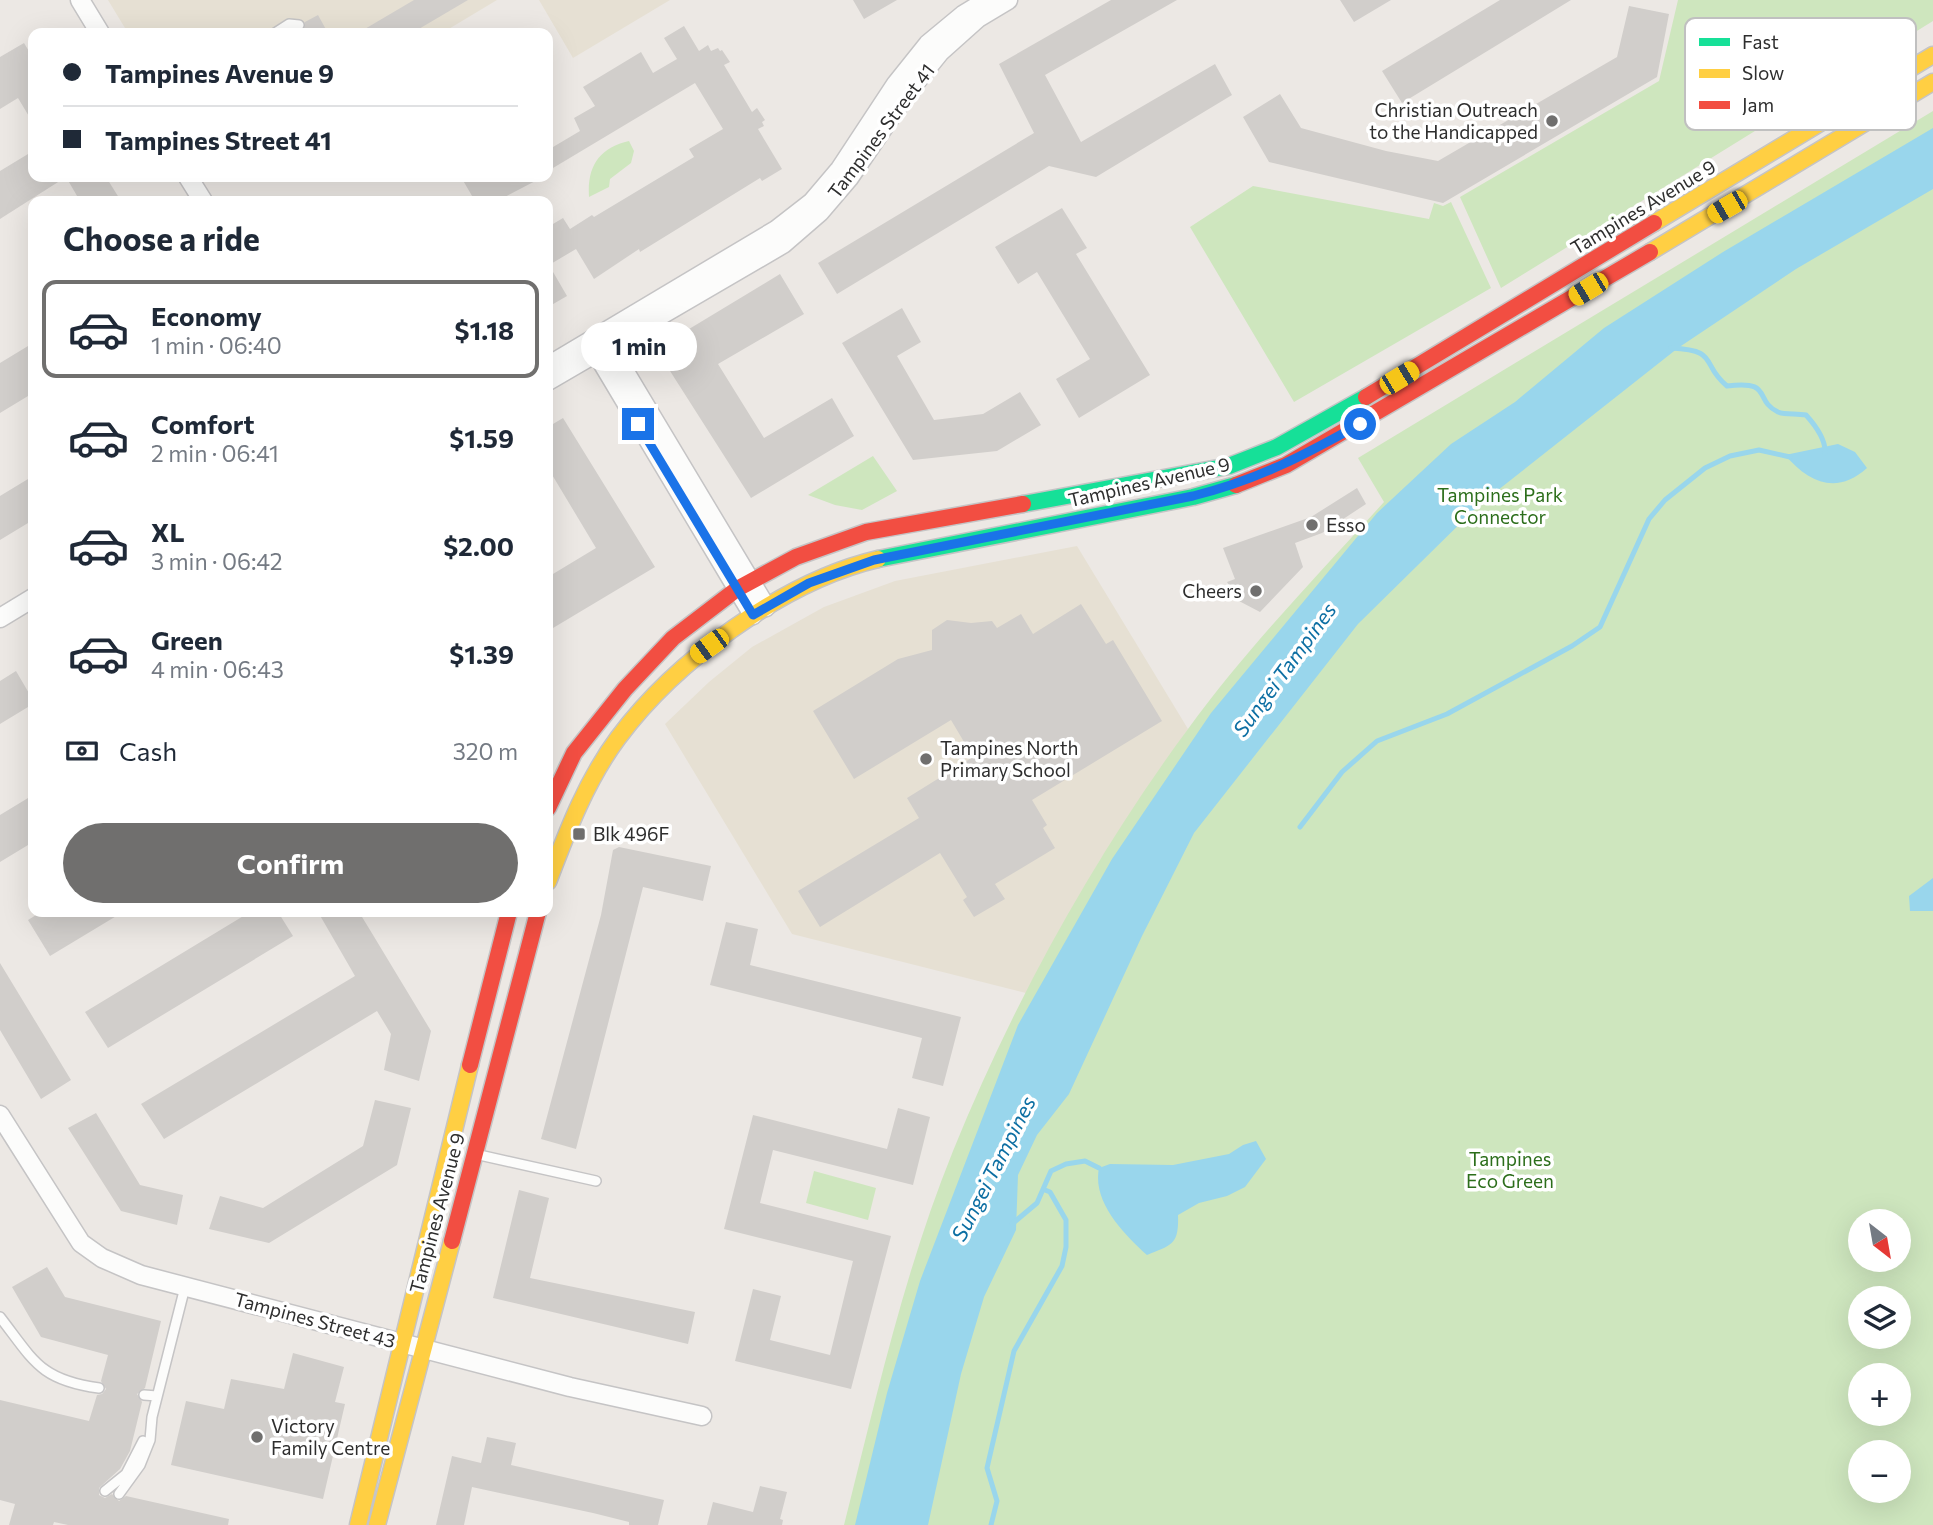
<!DOCTYPE html>
<meta charset="utf-8">
<style>
:root{--surface:#fff;--page:#f2f2f3;--text:#1f2937;--muted:#747a83;--line:#e0e1e3;--accent:#706f6e}
body{margin:0;font-family:Commissioner,sans-serif;background:var(--page);color:var(--text);height:100vh;display:flex;flex-direction:column;font-size:26px;white-space:nowrap}
*{box-sizing:border-box;margin:0}
p{font-size:23px;color:var(--muted)}
.icon{flex:none;width:38px;height:38px;fill:none;stroke:currentColor;stroke-width:2;stroke-linecap:round;stroke-linejoin:round}
.map{position:relative;flex:1;overflow:hidden}
.panel{position:absolute;left:28px;top:196px;width:525px;height:721px;display:flex;flex-direction:column;background:var(--surface);border-radius:14px;box-shadow:0 7px 28px #0002}
.panel>*{flex:none}
.hud{position:absolute;left:28px;top:28px;width:525px;height:154px;border-radius:14px;box-shadow:0 7px 28px #0002;display:grid;align-content:center;height:154px;padding:0 35px;background:var(--surface)}
.needle{width:46px;rotate:149deg}
.buttons{position:absolute;left:1848px;top:1209px;display:grid;gap:14px}
.buttons a{display:grid;place-items:center;width:63px;height:63px;border-radius:50%;background:var(--surface);box-shadow:0 7px 28px #0002;font-size:35px}
.end{position:absolute;width:32px;height:32px;margin:-16px;border:9px solid #1a73e8;background:#fff;box-shadow:0 0 0 4px #fff}
.from{border-radius:50%}
.bubble{position:absolute;height:49px;border-radius:24px;background:var(--surface);box-shadow:0 7px 28px #0002;font-size:23px;font-weight:700;line-height:49px;text-align:center}
.car{position:absolute;width:21px;height:42px;margin:-21px -10px;border-radius:9px;box-shadow:0 0 5px 2px #0007;background:linear-gradient(#f5c518 24%,#345 0 40%,#f5c518 0 76%,#345 0 86%,#f5c518 0)}
.hud b{display:flex;align-items:center;gap:24px;height:66px;font-size:26px}
.hud b+b{border-top:2px solid var(--line)}
.hud i{width:18px;height:18px;background:var(--text)}
ul{padding:0;list-style:none}
li{display:flex;align-items:center;gap:21px;height:98px;margin:0 14px 10px;padding:0 21px;border:4px solid transparent;border-radius:14px}
li div{flex:1}
li b{display:block;font-size:26px}
li em{font-style:normal;font-weight:700}
li.current{border-color:var(--accent)}
li>.icon{width:63px;height:63px;stroke-width:1.5}
h2{padding:0 35px;font-size:32px;line-height:84px}
.pay{display:flex;align-items:center;gap:18px;height:77px;padding:0 35px;font-size:26px}
.pay p{margin-inline-start:auto}
.primary-button{display:flex;gap:14px;margin-top:auto;padding:14px 35px}
.primary-button a{flex:1;height:80px;border-radius:42px;background:var(--accent);color:#fff;font-size:28px;font-weight:700;line-height:80px;text-align:center}
.map>svg:first-child{display:block}
</style>
<div class="map">
<svg width="1933" height="1525" viewBox="0 0 1933 1525">
<rect width="100%" height="100%" fill="#ece8e4"/>
<path fill="#e6e0d3" d="M108 0H497L442 33H128Z
M539 0H670L573 58Z
M1077 546 1188 729 1100 860 1026 993 792 934 665 724 709 682 752 647 824 607 895 581Z"/>
<path fill="#cee6be" fill-rule="evenodd" d="M1678 0H1933V21L1501 288 1460 197 1659 81Z
M1933 111V1525H844C876 1399 904 1272 953 1151 1012 1005 1094 856 1188 729 1247 648 1317 576 1384 502L1358 458ZM1860 1222H1899V1260H1860ZM1860 1298H1899V1337H1860ZM1860 1376H1899V1414H1860ZM1860 1452H1899V1491H1860Z
M629 141 634 151 631 163 610 179 609 187 589 197C587 165 600 148 629 141Z
M1253 186 1429 219 1434 203 1443 206 1451 202 1491 288 1294 402 1190 227Z
M873 456 897 491 862 510 835 505 808 495Z
M814 1171 876 1188 868 1220 806 1203Z"/>
<path fill="#99d6ec" d="M1933 128V189L1796 269 1678 348 1479 505 1358 624 1194 833 1142 936 1069 1094 1037 1135 1018 1175 1016 1230 984 1297 961 1374 928 1525H855L887 1393 920 1281 1018 1025 1112 859 1211 713 1377 513 1451 444 1515 402 1604 328 1723 252Z
M1838 444 1855 452 1867 468C1837 495 1809 483 1785 455Z
M1933 878V911H1910L1909 896Z
M1256 1141 1266 1159 1245 1187 1227 1196 1199 1203 1178 1215C1179 1245 1172 1245 1147 1255 1124 1234 1092 1202 1099 1168L1110 1164 1173 1165 1229 1154 1243 1145Z"/>
<g fill="none" stroke-linecap="round" stroke-linejoin="round">
<path stroke="#99d6ec" stroke-width="5" d="M1671 348C1720 350 1700 364 1727 386 1774 380 1753 400 1778 412 1785 415 1797 413 1806 415 1815 425 1826 439 1825 453
M1300 827 1342 772 1377 741 1447 714 1572 646 1600 627 1649 519 1665 500 1705 468 1730 456 1759 450 1790 457
M1012 1224 1037 1203 1051 1171 1066 1164 1085 1161 1099 1168
M991 1525 997 1501 987 1468 1014 1351 1062 1266 1066 1247V1220L1050 1192 1045 1190"/>
</g>
<path fill="#d1cecb" d="M414 0H468L412 33H358Z
M853 0H897L864 19Z
M1111 0H1177L1045 75 1081 142 1215 64 1232 95 1096 177 1049 166 837 294 818 263 1034 133 999 64Z
M1340 0H1391L1354 22Z
M1500 0H1571L1402 103 1382 71Z
M1629 6 1669 14 1657 77 1443 203 1269 162 1243 117 1280 94 1301 128 1386 151 1438 161 1617 57Z
M318 15 328 33H288L302 31 305 22Z
M684 26 699 51 708 45 711 51 718 48 720 51 722 50 730 62 724 65 752 112 757 108 765 120 762 122 764 126 758 129 782 169 762 181 760 178 640 252 639 249 594 279 576 249 549 265 567 296 548 307V227L563 218 570 229 592 215 594 217 694 157 689 149 723 129 695 83 548 171V150L580 131 574 118 595 106 583 87 641 52 653 73 677 59 664 38Z
M24 43 33 58V123L18 98 0 109V57Z
M33 151V177H106L121 201H80L66 177 0 219V171Z
M461 177H543L497 201H475Z
M1062 208 1087 248 1076 254 1150 375 1079 418 1056 379 1090 359 1037 272 1018 284 995 247Z
M780 274 804 314 718 364 764 438 832 398 854 436 751 498 656 349Z
M902 308 921 342 897 356 934 420 983 414 1020 392 1041 425 997 451 913 460 842 343Z
M33 343V393L0 413V363Z
M563 418 655 567 548 631V577L596 548 548 468V427Z
M33 476V520L0 540V496Z
M1357 488 1366 504 1322 533 1295 543 1303 567 1260 612 1239 601 1227 582 1235 579 1223 548 1311 517Z
M1081 604 1106 644 1113 640 1162 721 1032 800 1047 825 1043 828 1055 848 995 884 1005 899 974 917 963 900 967 897 940 853 820 927 798 891 919 818 907 798 973 757 951 720 854 779 813 711 898 659 932 650V630L947 620 971 623 992 621 997 628 1021 614 1033 634Z
M16 671 33 700V704L0 724V681Z
M33 795V842L0 862V815Z
M619 847 711 866 703 901 643 887 576 1149 541 1139 601 915 613 850Z
M41 912H123L50 956 28 920Z
M250 912H278L293 936 108 1048 85 1012Z
M318 912H359L370 930 431 1031 419 1081 384 1070 391 1034 377 1011 164 1139 141 1104 355 976Z
M726 922 758 929 750 965 961 1017 943 1086 912 1078 922 1038 710 985Z
M0 963 71 1080 41 1099 0 1030Z
M375 1100 411 1108 397 1165 269 1243 209 1229 220 1196 263 1208 363 1146Z
M898 1108 930 1117 913 1185 773 1150 760 1203 891 1236 851 1389 735 1361 753 1289 781 1296 770 1340 830 1355 853 1261 724 1229 753 1115 887 1149Z
M96 1113 140 1185 183 1195 177 1225 121 1211 68 1128Z
M519 1190 549 1198 530 1278 695 1312 688 1344 493 1298Z
M47 1267 65 1297 161 1321 145 1388 137 1394 142 1402 130 1451 120 1469 99 1488V1495L105 1498 112 1494 119 1501 126 1496 229 1519 228 1525H68L54 1522 53 1525H9L15 1504 0 1500V1400L89 1421 97 1395 102 1394 106 1389 101 1381 108 1355 41 1337 12 1287Z
M293 1353 344 1367 335 1402 345 1404 323 1499 171 1465 186 1401 224 1409 231 1379 284 1389Z
M487 1437 516 1443 511 1465 664 1500 658 1525H629V1522L593 1513 472 1487 464 1525H436L452 1456 481 1463Z
M760 1486 787 1492 780 1519 783 1520 782 1525H707L713 1502 753 1512Z"/>
<g fill="none" stroke-linecap="round" stroke-linejoin="round">
<g stroke="#c5c4c5" stroke-width="12">
<path id="lane" d="M275 33 289 24 299 25
M475 1154 596 1181
M0 1317C34 1361 40 1380 99 1388
M144 1395 157 1396
M105 1491 126 1474 143 1441
M119 1494 140 1465 150 1440 152 1417 185 1287"/>
</g>
<g stroke="#c5c4c5" stroke-width="21">
<path id="street" d="M80 0 100 33
M188 177 203 201
M604 337 766 607
M591 344 753 615
M548 366 776 230 812 202 840 169 896 84 928 44 963 15 984 2
M548 381 783 244 820 212 849 178 907 93 940 52 978 18 1008 0
M0 618 33 598
M0 1115 81 1243 102 1258 141 1275 570 1387 702 1416"/>
</g>
<g stroke="#c5c4c5" stroke-width="19">
<path id="fast" d="M1023 504 1229 466 1277 447 1366 397
M878 559 1193 497 1236 485"/>
</g>
<g stroke="#c5c4c5" stroke-width="19">
<path id="slow" d="M1654 223 1933 55
M1650 252 1933 82
M548 882C567 832 586 781 618 738 675 661 784 581 878 559
M358 1525 470 1065
M377 1525 452 1241"/>
</g>
<g stroke="#c5c4c5" stroke-width="19">
<path id="jam" d="M1366 397 1654 223
M1236 485 1286 465 1650 252
M548 808 574 753 625 689 673 638 737 589 796 557 866 532 1023 504
M470 1065 509 912
M452 1241 538 912"/>
</g>
<use href="#lane" stroke="#fcfcfb" stroke-width="9"/>
<use href="#street" stroke="#fcfcfb" stroke-width="18"/>
<use href="#fast" stroke="#16e098" stroke-width="16"/>
<use href="#slow" stroke="#ffcf43" stroke-width="16"/>
<use href="#jam" stroke="#f24e42" stroke-width="16"/>
</g>
<g fill="none" stroke-linecap="round" stroke-linejoin="round">
<path stroke="#1a73e8" stroke-width="9" d="M638 424 753 615 809 583 874 560 1193 496C1257 480 1303 456 1360 424"/>
</g>
<g fill="#706f6e" stroke="#fff" stroke-width="2.5">
<circle cx="1552" cy="121" r="7"/>
<circle cx="1312" cy="525" r="7"/>
<circle cx="1256" cy="591" r="7"/>
<circle cx="926" cy="759" r="7"/>
<rect x="572" y="827" width="14" height="14" rx="3.5"/>
<circle cx="257" cy="1437" r="7"/>
</g>
<g text-anchor="middle" stroke-width="7" stroke-linejoin="round" paint-order="stroke">
<g font-size="19" fill="#2e2e2e" stroke="#fff" text-anchor="start">
<text x="1538" y="117" text-anchor="end">Christian Outreach<tspan x="1538" dy="22">to the Handicapped</tspan></text>
<text x="1326" y="532">Esso</text>
<text x="1242" y="598" text-anchor="end">Cheers</text>
<text x="940" y="755">Tampines North<tspan x="940" dy="22">Primary School</tspan></text>
<text x="593" y="841">Blk 496F</text>
<text x="271" y="1433">Victory<tspan x="271" dy="22">Family Centre</tspan></text>
</g>
<g font-size="19" fill="#2e2e2e" stroke="#fff">
<text transform="translate(881 131) rotate(-53)" y="7">Tampines Street 41</text>
<text transform="translate(1643 207) rotate(-31)" y="7">Tampines Avenue 9</text>
<text transform="translate(1149 482) rotate(-13)" y="7">Tampines Avenue 9</text>
<text transform="translate(437 1213) rotate(-75)" y="7">Tampines Avenue 9</text>
<text transform="translate(315 1320) rotate(15)" y="7">Tampines Street 43</text>
</g>
<g font-size="19" fill="#2c6e1b" stroke="#fff">
<text x="1500" y="502">Tampines Park<tspan x="1500" dy="22">Connector</tspan></text>
<text x="1510" y="1166">Tampines<tspan x="1510" dy="22">Eco Green</tspan></text>
</g>
<g font-size="21" font-style="italic" fill="#0d6fa3" stroke="#fff">
<text transform="translate(1285 670) rotate(-54)" y="7">Sungei Tampines</text>
<text transform="translate(994 1169) rotate(-63)" y="7">Sungei Tampines</text>
</g>
</g>
<rect x="1685" y="18" width="231" height="112" rx="10" fill="#fff" stroke="#c0c0c0" stroke-width="2"/>
<rect x="1699" y="38" width="31" height="8" fill="#16e098"/>
<rect x="1699" y="69" width="31" height="9" fill="#ffcf43"/>
<rect x="1699" y="101" width="31" height="8" fill="#f24e42"/>
<g font-size="19" fill="#2e2e2e">
<text x="1742" y="49">Fast</text>
<text x="1742" y="80">Slow</text>
<text x="1742" y="112">Jam</text>
</g>
</svg>
<div class="buttons">
<a><svg class="needle" viewBox="-14 -14 28 28"><path d="M0-13l5 13h-10z" fill="#e53935"/><path d="M0 13l5-13h-10z" fill="#747a83"/></svg></a>
<a><svg class="icon" aria-label="layers" viewBox="0 0 24 24"><path d="M12 4l9 5-9 5-9-5zM3 14l9 5 9-5"/></svg></a>
<a>+</a>
<a>−</a>
</div>
<i class="end from" style="left:1360px;top:424px"></i>
<i class="end" style="left:638px;top:424px"></i>
<div class="bubble" style="left:581px;top:322px;width:116px">1 min</div>
<i class="car" style="left:1727px;top:207px;rotate:240deg"></i>
<i class="car" style="left:1588px;top:289px;rotate:239deg"></i>
<i class="car" style="left:1399px;top:378px;rotate:59deg"></i>
<i class="car" style="left:709px;top:646px;rotate:234deg"></i>
<div class="hud">
<b><i class="from"></i>Tampines Avenue 9</b>
<b><i></i>Tampines Street 41</b>
</div>
<section class="panel">
<h2>Choose a ride</h2>
<ul>
<li class="current"><svg class="icon" aria-label="car" viewBox="0 0 24 24"><path d="M5 17H2v-5l4-1 3-4h7l3 4 3 1v5h-3M9 17h6M6 11h13"/><circle cx="7" cy="17" r="2"/><circle cx="17" cy="17" r="2"/></svg><div><b>Economy</b><p>1 min · 06:40</p></div><em>$1.18</em></li>
<li><svg class="icon" aria-label="car" viewBox="0 0 24 24"><path d="M5 17H2v-5l4-1 3-4h7l3 4 3 1v5h-3M9 17h6M6 11h13"/><circle cx="7" cy="17" r="2"/><circle cx="17" cy="17" r="2"/></svg><div><b>Comfort</b><p>2 min · 06:41</p></div><em>$1.59</em></li>
<li><svg class="icon" aria-label="car" viewBox="0 0 24 24"><path d="M5 17H2v-5l4-1 3-4h7l3 4 3 1v5h-3M9 17h6M6 11h13"/><circle cx="7" cy="17" r="2"/><circle cx="17" cy="17" r="2"/></svg><div><b>XL</b><p>3 min · 06:42</p></div><em>$2.00</em></li>
<li><svg class="icon" aria-label="car" viewBox="0 0 24 24"><path d="M5 17H2v-5l4-1 3-4h7l3 4 3 1v5h-3M9 17h6M6 11h13"/><circle cx="7" cy="17" r="2"/><circle cx="17" cy="17" r="2"/></svg><div><b>Green</b><p>4 min · 06:43</p></div><em>$1.39</em></li>
</ul>
<div class="pay"><svg class="icon" aria-label="cash" viewBox="0 0 24 24"><path d="M3 7h18v10H3z"/><circle cx="12" cy="12" r="2"/></svg>Cash<p>320 m</p></div>
<div class="primary-button"><a>Confirm</a></div>
</section>
</div>
